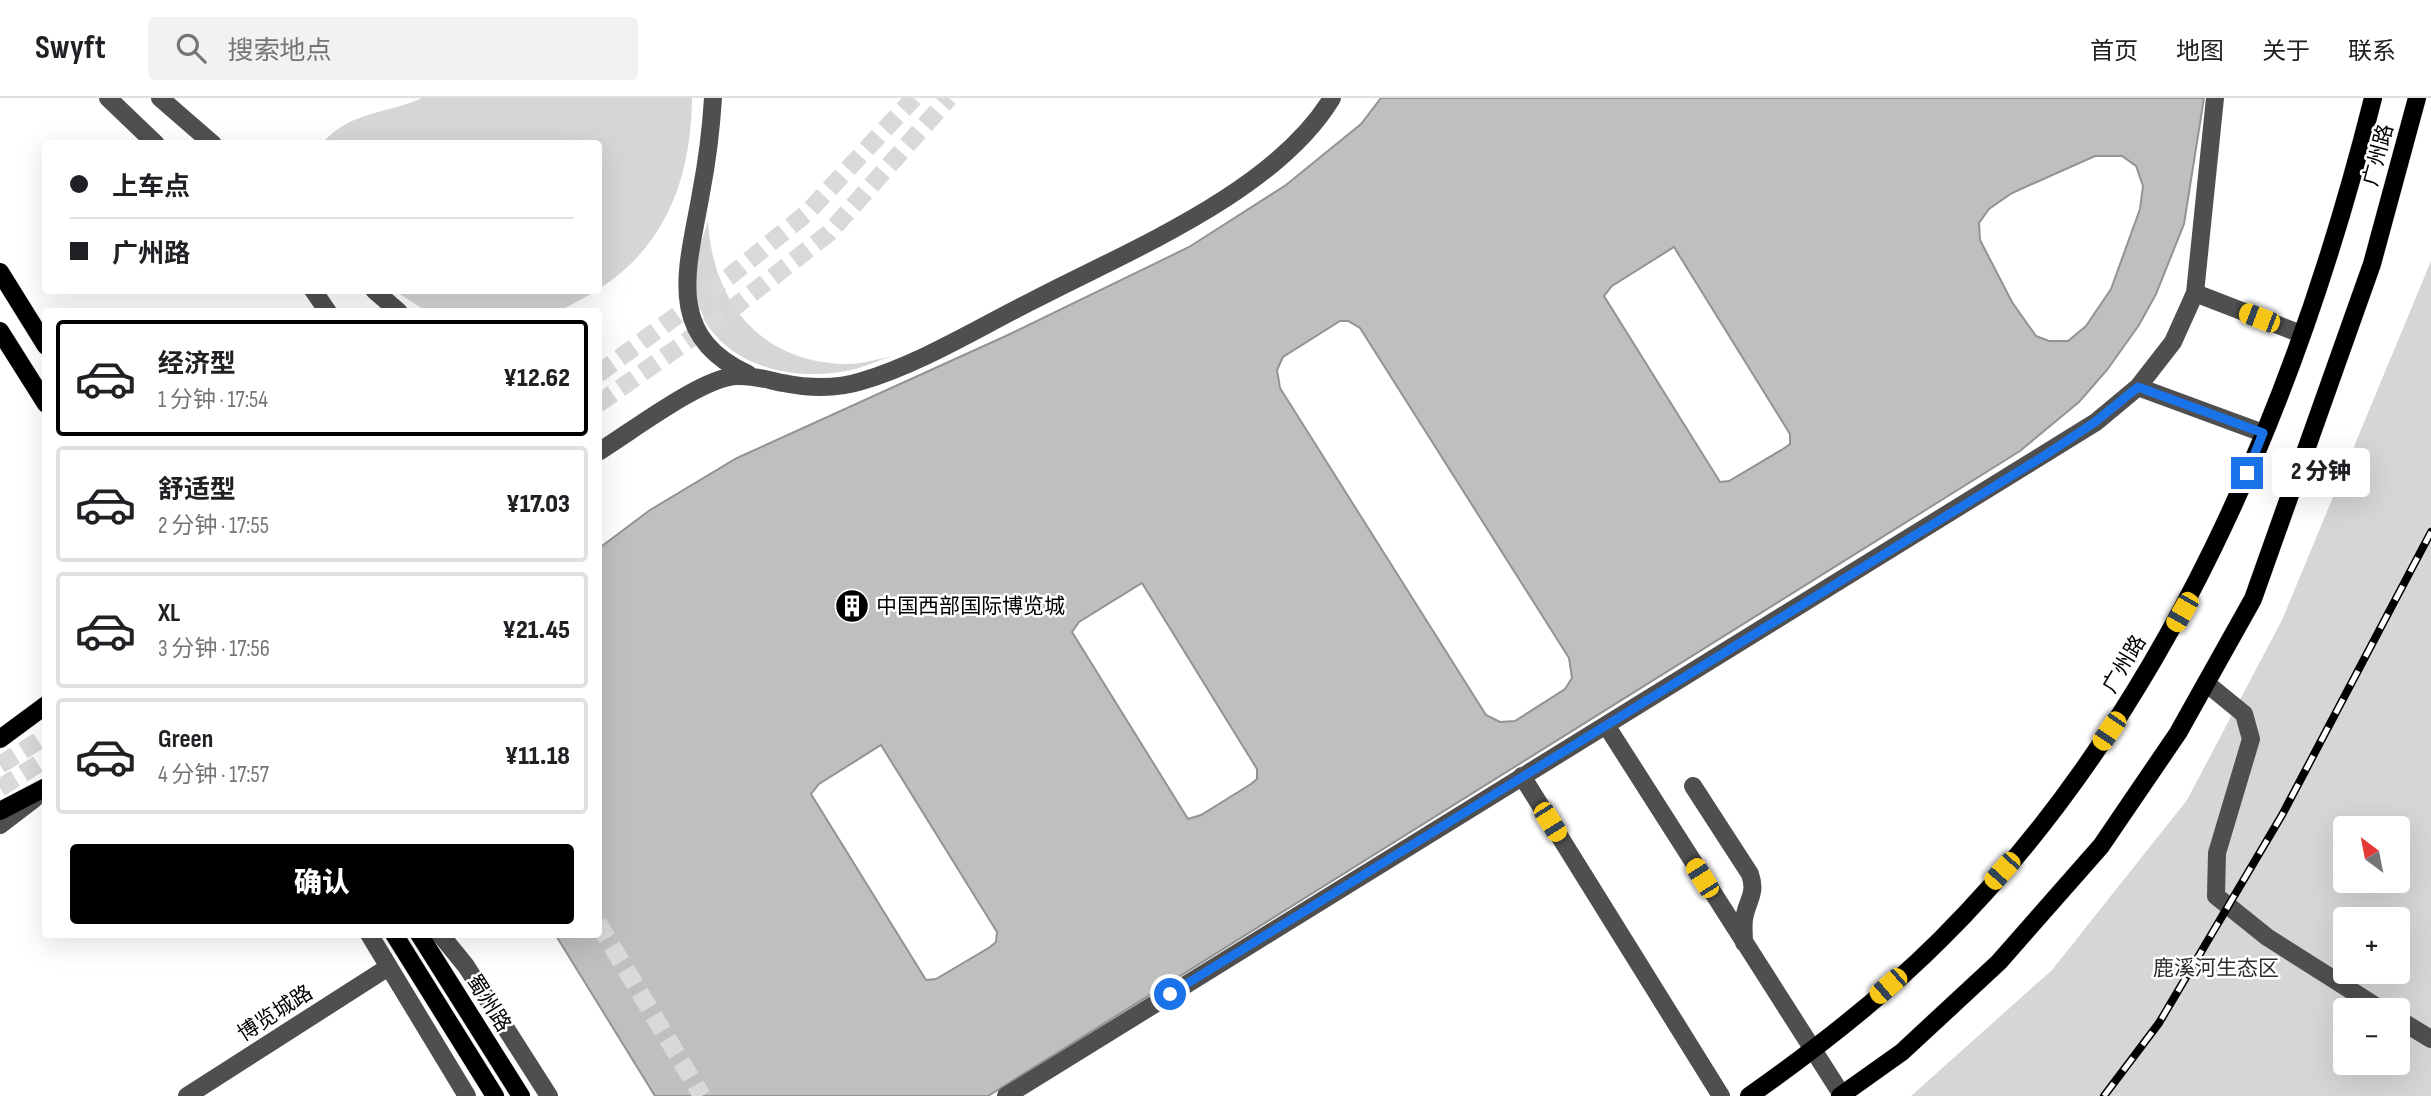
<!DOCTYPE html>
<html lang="zh">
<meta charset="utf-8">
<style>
:root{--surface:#fff;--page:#f2f2f2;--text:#202124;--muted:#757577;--line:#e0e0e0;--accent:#000}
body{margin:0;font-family:"Sofia Sans Condensed","Noto Sans SC",sans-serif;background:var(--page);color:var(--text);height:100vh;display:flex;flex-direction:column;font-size:26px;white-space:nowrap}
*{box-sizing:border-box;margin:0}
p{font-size:23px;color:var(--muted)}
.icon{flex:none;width:38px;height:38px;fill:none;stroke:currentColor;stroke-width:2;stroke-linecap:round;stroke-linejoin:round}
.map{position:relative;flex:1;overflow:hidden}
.drawer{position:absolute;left:42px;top:210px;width:560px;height:630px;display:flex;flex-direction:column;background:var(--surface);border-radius:7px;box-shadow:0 7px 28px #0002}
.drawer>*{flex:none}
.top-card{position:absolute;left:42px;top:42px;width:560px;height:154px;border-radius:7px;box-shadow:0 7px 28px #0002;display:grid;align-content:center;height:154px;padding:0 28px;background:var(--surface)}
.needle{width:46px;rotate:328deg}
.buttons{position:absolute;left:2333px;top:718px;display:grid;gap:14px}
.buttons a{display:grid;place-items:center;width:77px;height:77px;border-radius:7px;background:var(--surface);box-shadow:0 7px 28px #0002;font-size:35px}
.end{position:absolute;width:32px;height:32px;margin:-16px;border:9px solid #1a73e8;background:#fff;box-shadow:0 0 0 4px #fff}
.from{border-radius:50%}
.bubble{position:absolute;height:49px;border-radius:7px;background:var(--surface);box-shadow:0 7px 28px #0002;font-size:23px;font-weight:800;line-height:49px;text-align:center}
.car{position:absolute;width:21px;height:42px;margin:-21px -10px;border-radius:9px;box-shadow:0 0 5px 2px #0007;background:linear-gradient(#f5c518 24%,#345 0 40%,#f5c518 0 76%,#345 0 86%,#f5c518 0)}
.top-card b{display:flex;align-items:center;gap:24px;height:66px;font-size:26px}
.top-card b+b{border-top:2px solid var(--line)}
.top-card i{width:18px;height:18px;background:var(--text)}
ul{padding:12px 0 0;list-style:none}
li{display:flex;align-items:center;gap:21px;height:116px;margin:0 14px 10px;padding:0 14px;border:4px solid var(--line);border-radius:7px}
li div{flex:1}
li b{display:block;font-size:26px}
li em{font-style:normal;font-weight:800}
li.selected{border-color:var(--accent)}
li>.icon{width:63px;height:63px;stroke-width:1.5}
.button{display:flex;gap:14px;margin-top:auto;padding:14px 28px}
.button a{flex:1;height:80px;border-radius:7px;background:var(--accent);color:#fff;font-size:28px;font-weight:800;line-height:80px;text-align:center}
header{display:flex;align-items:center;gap:42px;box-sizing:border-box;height:98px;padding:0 35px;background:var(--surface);border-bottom:2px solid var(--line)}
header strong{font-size:33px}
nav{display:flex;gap:38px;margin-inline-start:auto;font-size:24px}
.search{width:490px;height:63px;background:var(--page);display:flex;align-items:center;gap:18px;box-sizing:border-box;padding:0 24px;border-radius:7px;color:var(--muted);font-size:26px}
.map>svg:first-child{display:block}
</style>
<header>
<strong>Swyft</strong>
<div class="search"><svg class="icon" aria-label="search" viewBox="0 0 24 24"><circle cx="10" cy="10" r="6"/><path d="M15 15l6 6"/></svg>搜索地点</div>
<nav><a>首页</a><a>地图</a><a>关于</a><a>联系</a></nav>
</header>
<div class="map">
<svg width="2431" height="998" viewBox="0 0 2431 998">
<rect width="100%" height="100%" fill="#fff"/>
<path fill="#d6d6d6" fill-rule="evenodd" d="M422 0H692C691 79 667 147 599 191L598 46 322 45C353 12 384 17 422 0Z
M708 122C712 203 760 264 844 266 860 267 877 261 892 258 879 262 865 269 851 272 783 287 696 261 695 179 695 159 703 140 708 122Z
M2431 163V998H1911L2052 872 2187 702 2282 522ZM2345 730H2398V782H2345ZM2345 821H2398V873H2345ZM2345 912H2398V964H2345Z
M395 193H596L558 214 426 213Z"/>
<path fill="#bfbfbf" stroke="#939393" stroke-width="2" fill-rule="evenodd" d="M1381 0H2204L2184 126 2156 196 2139 227 2107 272 2079 304 2020 353 988 998H655L555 836H598V451L650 412 737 360 1008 237 1189 149 1286 87 1361 26ZM2095 58H2122L2136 68 2143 88 2140 111 2111 191 2086 228 2068 243H2049L2036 238 2012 204 1980 142 1979 125 1989 111 2012 95ZM1674 149 1790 336V346L1783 351 1729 383 1720 384 1604 198 1612 188ZM1340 223H1348L1360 230 1569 560 1572 580 1565 591 1515 623 1500 624 1486 617 1280 290 1277 272 1283 259ZM1142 485 1257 671V681L1251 686 1201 717 1188 721 1072 534 1079 524ZM881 647 997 834 996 844 990 849 936 881 926 882 811 696 819 686Z"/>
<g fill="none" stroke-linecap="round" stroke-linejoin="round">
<path stroke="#d9d9d9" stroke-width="18" stroke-dasharray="18 9" stroke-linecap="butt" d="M598 825 702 998"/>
<path stroke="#d9d9d9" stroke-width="18" stroke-dasharray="18 9" stroke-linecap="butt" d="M598 276 730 178 807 115 914 0
M598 306 728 214 829 135 949 0
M0 667 46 638
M0 690 46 661"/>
<g stroke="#dbdbdb" stroke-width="19">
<path id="major" d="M0 174 46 248
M0 233 46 306
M0 641 46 607
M0 713 46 689
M394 836 495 998
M419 836 521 998
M1749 998C1816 951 1883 899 1941 841 2166 617 2297 304 2373 0
M1840 998 1902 954 1999 864 2101 748 2178 635 2253 501 2372 166 2417 0"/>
</g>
<path stroke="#4f4f4f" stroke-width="18" d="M108 0 156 46
M160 0 213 46
M713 0C711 32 707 64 701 95 689 166 662 237 748 276
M313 192 328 214
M374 192 399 214
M2195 195 2301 236
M2138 289 2263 335
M598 354C631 334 701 280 736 278 753 277 768 282 783 285 808 290 837 291 862 283 922 265 978 230 1034 202 1130 152 1275 94 1332 0
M2206 585 2244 616 2251 641 2217 755 2216 798 2267 839 2382 912
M1606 627 1842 997
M1522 678 1721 998
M1693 688 1750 776C1757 796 1747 802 1744 821 1743 829 1744 837 1744 845
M0 727 34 701
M369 836 467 998
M440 836 466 868 549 998
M2398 921 2431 941
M187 998 387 870
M1006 998 2096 324 2138 289 2173 244 2195 195 2215 0"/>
<use href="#major" stroke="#000" stroke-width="18"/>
<g stroke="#000" stroke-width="8">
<path id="rail" d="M2104 998 2159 925 2282 717 2431 434"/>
</g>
<use href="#rail" stroke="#fff" stroke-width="5" stroke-dasharray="16" stroke-linecap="butt"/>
</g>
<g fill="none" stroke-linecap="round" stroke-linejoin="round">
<path stroke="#1a73e8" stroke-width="9" d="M1170 896 2047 356 2095 324 2138 289 2263 335 2247 375"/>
</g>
<defs>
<g id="building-disc" transform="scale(1.75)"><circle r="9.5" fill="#000" stroke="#fff"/><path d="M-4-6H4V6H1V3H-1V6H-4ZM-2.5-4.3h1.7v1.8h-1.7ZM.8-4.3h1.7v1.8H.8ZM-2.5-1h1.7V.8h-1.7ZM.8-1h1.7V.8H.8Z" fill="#fff"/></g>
</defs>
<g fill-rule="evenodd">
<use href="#building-disc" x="852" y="508"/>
</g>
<g text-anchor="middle" stroke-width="5" stroke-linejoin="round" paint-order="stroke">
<g font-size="21" fill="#000" stroke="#fff">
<text transform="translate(2378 57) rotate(-75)" y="7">广州路</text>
<text transform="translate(2124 566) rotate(-59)" y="7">广州路</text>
<text transform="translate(489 905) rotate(58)" y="7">蜀州路</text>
<text transform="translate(275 915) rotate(-33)" y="7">博览城路</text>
</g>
<g font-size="21" fill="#000" stroke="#fff" text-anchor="start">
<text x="876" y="515">中国西部国际博览城</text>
</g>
<g font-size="21" fill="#2d2d2d" stroke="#fff">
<text x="2216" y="877">鹿溪河生态区</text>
</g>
</g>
</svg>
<div class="buttons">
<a><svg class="needle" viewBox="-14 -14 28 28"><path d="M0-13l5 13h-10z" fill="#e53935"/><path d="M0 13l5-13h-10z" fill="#757577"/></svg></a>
<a>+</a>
<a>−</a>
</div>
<i class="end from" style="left:1170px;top:896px"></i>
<i class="end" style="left:2247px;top:375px"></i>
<div class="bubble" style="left:2272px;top:350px;width:98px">2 分钟</div>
<i class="car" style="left:2259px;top:220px;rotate:291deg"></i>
<i class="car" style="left:2182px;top:514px;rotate:210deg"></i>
<i class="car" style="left:2109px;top:633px;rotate:214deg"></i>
<i class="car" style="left:1550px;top:724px;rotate:148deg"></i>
<i class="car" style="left:2002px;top:773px;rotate:222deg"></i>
<i class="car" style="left:1702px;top:780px;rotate:328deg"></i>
<i class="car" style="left:1888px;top:888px;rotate:229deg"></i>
<div class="top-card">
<b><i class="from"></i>上车点</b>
<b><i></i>广州路</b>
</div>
<section class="drawer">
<ul>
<li class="selected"><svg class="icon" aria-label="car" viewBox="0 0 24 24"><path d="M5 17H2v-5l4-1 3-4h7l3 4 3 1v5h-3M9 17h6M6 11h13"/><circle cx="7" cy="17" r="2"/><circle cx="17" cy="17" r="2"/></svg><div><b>经济型</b><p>1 分钟 · 17:54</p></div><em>¥12.62</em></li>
<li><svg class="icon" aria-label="car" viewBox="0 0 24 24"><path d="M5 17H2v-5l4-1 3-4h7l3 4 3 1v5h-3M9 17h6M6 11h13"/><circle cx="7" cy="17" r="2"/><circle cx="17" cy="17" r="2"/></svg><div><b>舒适型</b><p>2 分钟 · 17:55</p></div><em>¥17.03</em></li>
<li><svg class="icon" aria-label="car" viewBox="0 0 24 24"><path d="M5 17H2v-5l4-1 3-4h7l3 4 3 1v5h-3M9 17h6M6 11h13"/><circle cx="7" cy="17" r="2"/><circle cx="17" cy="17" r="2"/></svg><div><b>XL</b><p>3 分钟 · 17:56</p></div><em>¥21.45</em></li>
<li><svg class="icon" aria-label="car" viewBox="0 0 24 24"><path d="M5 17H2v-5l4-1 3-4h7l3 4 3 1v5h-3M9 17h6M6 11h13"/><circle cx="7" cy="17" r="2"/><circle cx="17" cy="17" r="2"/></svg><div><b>Green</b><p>4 分钟 · 17:57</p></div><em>¥11.18</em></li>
</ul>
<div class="button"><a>确认</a></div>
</section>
</div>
